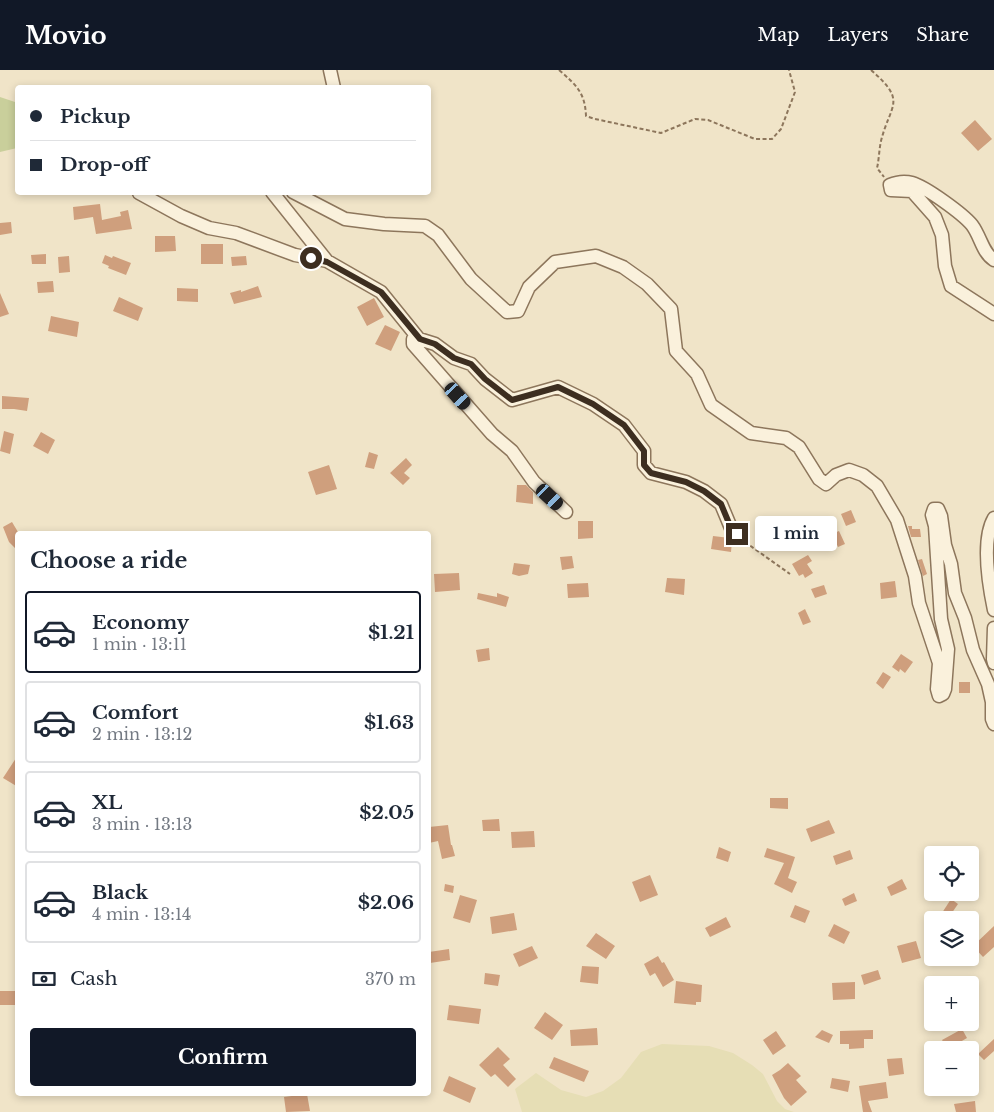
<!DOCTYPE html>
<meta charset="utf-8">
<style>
:root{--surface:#fff;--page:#f2f2f3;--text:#1f2937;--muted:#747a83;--line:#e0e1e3;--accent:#111827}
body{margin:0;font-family:"Libre Baskerville",serif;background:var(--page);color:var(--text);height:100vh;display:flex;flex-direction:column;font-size:19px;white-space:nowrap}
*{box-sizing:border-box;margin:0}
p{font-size:16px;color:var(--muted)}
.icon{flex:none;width:28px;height:28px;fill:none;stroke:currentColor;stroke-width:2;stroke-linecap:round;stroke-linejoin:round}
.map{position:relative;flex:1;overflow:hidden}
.details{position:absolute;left:15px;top:461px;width:416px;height:565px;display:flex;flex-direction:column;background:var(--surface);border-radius:5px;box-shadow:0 2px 8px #0003}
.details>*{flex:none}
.hud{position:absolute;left:15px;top:15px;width:416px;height:110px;border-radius:5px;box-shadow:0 2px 8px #0003;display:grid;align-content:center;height:110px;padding:0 15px;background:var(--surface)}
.fabs{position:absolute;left:924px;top:776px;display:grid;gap:10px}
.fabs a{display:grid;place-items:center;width:55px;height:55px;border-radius:5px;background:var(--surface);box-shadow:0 2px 8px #0003;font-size:25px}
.end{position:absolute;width:22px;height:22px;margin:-11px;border:6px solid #3d2e20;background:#fff;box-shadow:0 0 0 2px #fff}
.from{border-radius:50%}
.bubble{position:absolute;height:35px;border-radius:5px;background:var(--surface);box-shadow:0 2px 8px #0003;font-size:16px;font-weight:700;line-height:35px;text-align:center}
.car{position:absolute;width:15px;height:30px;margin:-15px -8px;border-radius:6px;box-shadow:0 0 4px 1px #0007;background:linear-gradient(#222 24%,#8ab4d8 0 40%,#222 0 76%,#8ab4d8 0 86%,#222 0)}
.hud b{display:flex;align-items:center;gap:18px;height:48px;font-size:19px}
.hud b+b{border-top:1px solid var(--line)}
.hud i{width:12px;height:12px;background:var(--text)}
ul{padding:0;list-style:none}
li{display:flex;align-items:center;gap:15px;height:82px;margin:0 10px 8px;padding:0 5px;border:2px solid var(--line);border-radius:5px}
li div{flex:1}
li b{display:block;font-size:19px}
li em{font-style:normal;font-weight:700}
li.active{border-color:var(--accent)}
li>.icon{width:45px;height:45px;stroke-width:1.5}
h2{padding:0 15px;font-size:22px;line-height:60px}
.pay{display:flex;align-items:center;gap:12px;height:55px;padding:0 15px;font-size:19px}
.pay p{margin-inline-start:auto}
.primary-button{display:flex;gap:10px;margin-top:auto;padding:10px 15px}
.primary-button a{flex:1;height:58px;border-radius:5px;background:var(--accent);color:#fff;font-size:20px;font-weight:700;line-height:58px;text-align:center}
header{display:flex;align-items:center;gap:30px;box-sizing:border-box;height:70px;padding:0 25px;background:var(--accent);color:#fff}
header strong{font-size:24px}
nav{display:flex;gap:28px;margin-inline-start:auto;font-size:18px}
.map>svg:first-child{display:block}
</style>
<header>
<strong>Movio</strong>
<nav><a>Map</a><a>Layers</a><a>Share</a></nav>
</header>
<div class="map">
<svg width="994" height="1042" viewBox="0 0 994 1042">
<rect width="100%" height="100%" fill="#f0e4c8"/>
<path fill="#e6deb5" d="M662 974 709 976 733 983 752 995 763 1004 777 1031 785 1039 794 1042H522L515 1019 536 1003 561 1020 586 1027 603 1021 621 1008 641 982Z"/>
<path fill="#c9cf9b" d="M0 27 18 33 17 78 0 82Z"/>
<path fill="#cf9f7d" d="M975 50 992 69 978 81 961 63Z
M100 134 102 150 121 146 120 142 128 140 132 159 96 164 93 147 74 150 73 137Z
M11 152 12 163 0 165V153Z
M155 166H175L176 181 155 182Z
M201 174H223V194H201Z
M46 184V194H32L31 185Z
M105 185 112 188 113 186 131 193 126 205 108 198 109 196 102 193Z
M69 186 70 202 59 203 58 187Z
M246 186 247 195 232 196 231 187Z
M53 211 54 222 38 223 37 212Z
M258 216 262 227 234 234 230 223 241 220V222Z
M177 218 198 219V232L177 231Z
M0 223 9 244 0 247Z
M119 227 143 238 138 251 113 241Z
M374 228 384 247 367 256 357 237Z
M51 246 79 252 77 267 48 261Z
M385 255 400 262 391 281 375 274Z
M2 326 29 328 27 341 14 339H2Z
M4 361 14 364 10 384 0 381Z
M41 362 55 370 48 384 33 376Z
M369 382 378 385 374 399 365 397Z
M406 388 412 395 404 403 410 408 403 415 390 403Z
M329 395 337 419 316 425 308 402Z
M517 415H526L533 422V434L516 432Z
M851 440 856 452 846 456 841 444Z
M578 451H593V468L578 469Z
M12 452 18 462V481L9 472 3 457Z
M908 456H912V459H920L921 467H911Z
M839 461 845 474 838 477 832 464Z
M713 466 730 468 732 471 731 482 711 479Z
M808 485 812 491 807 494 813 503 805 508 803 504 799 506 792 494Z
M572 486 574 498 562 500 560 487Z
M922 489 927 504 923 506 918 490Z
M514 493 530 495 528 504 519 506 512 504Z
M459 503 460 520 435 522 434 504Z
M667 508 685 509 684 525 665 522Z
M895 511 897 527 881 529 880 513Z
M588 513 589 527 568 528 567 514Z
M824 515 827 524 815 528 811 519Z
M478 523 497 527V523L509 527 506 537 477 529Z
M805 539 811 552 803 555 798 543Z
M489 578 490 590 478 592 476 580Z
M901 584 913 592 905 603 900 599 899 602 892 597Z
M883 602 891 607 883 619 876 613Z
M959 612H970V623H959Z
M18 685V717L3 708Z
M770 728H788V739L770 738Z
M499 749 500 761H483L482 750Z
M829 750 835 763 811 772 806 759Z
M448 755 451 775H452L455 786 442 789 438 771 429 773V757Z
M534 761 535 777 512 778 511 762Z
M719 777 731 782 728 792 716 788Z
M767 778 795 787 788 808 797 812 792 823 774 814 784 793 764 787Z
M850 780 853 789 836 795 833 786Z
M650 805 658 825 640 832 632 812Z
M902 809 907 819 891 826 887 817Z
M445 814 454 816 453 823 444 821Z
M854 823 857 831 845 836 842 829Z
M460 825 477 830 470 853 453 848Z
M951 829 958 834 947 850H945L940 846Z
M795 835 810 841 805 853 790 847Z
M514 843 517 860 492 864 490 847Z
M726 847 731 857 710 867 705 858Z
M834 854 850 862 844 874 828 866Z
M994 856V877L983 887 973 876Z
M596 863 615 876 606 889 586 876Z
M916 871 921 888 902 893 897 876Z
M532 876 538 888 519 897 513 884Z
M449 879 450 890 430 893 429 882Z
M658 886 662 893 664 892 674 910 663 917 655 903 650 906 644 894Z
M582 896 599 897 598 914 580 912Z
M878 900 881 909 864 915 861 905Z
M485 903 500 905 498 916 484 914Z
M676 911 702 915 701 932H696V935L674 933Z
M855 912V929L833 930 832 913Z
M0 921H17V935H0Z
M449 935 481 939 479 954 447 950Z
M545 942 563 955 552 970 534 958Z
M597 958 598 975 571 976 570 960Z
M962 959 967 968 948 979 942 970Z
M822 960 833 965 829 973 815 967Z
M873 960V969H864V978L849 979V974H840V961Z
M776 961 786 976 773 985 763 970Z
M994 969V981L984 990 978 984Z
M498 977 510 989 503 995 516 1009 508 1017 495 1004 491 1007 479 995Z
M554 987 589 1001 584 1012 549 998Z
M902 988 904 1004 889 1006 887 989Z
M788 993 801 1006 796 1010 807 1022 791 1036 784 1028 772 1005 780 1000Z
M449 1006 476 1018 470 1033 443 1021Z
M832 1008 850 1011 848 1022 830 1018Z
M886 1012 888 1028 868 1031 872 1042H863L859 1016Z
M307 1024 310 1041 286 1042 284 1027Z
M975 1031 976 1042H956L954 1034Z"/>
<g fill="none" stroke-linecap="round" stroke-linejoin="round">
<g stroke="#8d765c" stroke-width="15">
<path id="minor" d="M330 0 334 18
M272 122 327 191
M293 122 345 149 384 154 425 156 438 165 471 209 507 242 518 241 529 217 555 192 596 186 623 197 647 214 671 239 676 281 697 304 711 335 751 363 786 368 799 377 819 409 826 414 836 405 849 400 863 405 877 416 897 450 915 506 919 533 939 593 937 619 939 626 943 624 945 619 948 579 941 549 935 456 932 445 934 439H938L941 446 945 475 951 494 955 523 965 548 973 580 988 614 992 632V649L994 654
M139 123 181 146 209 158 236 163 295 185 327 191 381 222 419 269 435 274 454 288 471 294 485 309 512 330 558 317 593 334 624 355 644 381V395L651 403 686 412 704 421 721 434 731 458 737 464
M994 190C982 182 981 167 972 155 963 144 926 117 912 113 905 111 897 112 890 115L891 120 912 121 935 147 942 165 945 196 951 216 994 244
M419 269H413V274L492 364 512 381 534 412 566 442
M994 448C981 470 989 516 994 540
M994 558 993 589 994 593"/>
</g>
<path stroke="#8d765c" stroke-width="2" stroke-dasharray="4 2.5" stroke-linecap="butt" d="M559 0C576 15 585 22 586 46L595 49 661 63 695 49 708 50 755 69H772L781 59 795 22 789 0
M871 0C908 32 890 34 881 71 879 80 879 90 877 98L884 107
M745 472 790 504"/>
<use href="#minor" stroke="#faf1dc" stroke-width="12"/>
</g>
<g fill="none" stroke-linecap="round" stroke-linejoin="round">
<path stroke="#3d2e20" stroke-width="6" d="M311 188 327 192 381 222 420 269 435 274 454 288 471 294 485 309 512 330 558 317 593 334 624 355 644 381V395L651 403 686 412 704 421 721 434 731 458 737 464"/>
</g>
</svg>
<div class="fabs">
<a><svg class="icon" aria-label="locate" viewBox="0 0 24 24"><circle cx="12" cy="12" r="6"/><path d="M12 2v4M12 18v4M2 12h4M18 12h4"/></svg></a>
<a><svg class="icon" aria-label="layers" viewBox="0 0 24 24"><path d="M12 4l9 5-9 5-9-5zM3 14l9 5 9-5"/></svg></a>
<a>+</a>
<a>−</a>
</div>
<i class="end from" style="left:311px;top:188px"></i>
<i class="end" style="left:737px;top:464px"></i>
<div class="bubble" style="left:755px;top:446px;width:82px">1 min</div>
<i class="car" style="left:458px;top:326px;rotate:138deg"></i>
<i class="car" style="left:550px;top:427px;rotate:133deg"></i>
<div class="hud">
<b><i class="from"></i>Pickup</b>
<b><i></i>Drop-off</b>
</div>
<section class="details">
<h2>Choose a ride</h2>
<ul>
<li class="active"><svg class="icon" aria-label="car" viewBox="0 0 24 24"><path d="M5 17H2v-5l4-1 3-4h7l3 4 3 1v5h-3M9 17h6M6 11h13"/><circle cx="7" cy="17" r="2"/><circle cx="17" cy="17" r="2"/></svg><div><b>Economy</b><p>1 min · 13:11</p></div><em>$1.21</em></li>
<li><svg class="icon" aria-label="car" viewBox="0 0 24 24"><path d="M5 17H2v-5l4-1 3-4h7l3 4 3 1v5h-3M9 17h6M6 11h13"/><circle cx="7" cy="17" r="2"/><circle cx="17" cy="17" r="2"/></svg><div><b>Comfort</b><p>2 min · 13:12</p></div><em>$1.63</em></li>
<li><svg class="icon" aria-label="car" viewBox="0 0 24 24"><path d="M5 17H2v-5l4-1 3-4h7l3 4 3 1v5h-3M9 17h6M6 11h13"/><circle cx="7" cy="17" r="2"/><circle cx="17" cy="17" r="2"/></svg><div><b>XL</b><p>3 min · 13:13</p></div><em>$2.05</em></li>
<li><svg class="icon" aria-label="car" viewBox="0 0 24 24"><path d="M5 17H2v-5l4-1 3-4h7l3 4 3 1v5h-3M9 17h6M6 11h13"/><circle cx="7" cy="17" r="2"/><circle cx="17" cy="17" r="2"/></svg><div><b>Black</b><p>4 min · 13:14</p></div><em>$2.06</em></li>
</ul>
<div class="pay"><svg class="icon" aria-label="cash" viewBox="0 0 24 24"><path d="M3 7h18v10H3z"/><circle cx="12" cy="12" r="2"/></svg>Cash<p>370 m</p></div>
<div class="primary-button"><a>Confirm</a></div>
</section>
</div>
